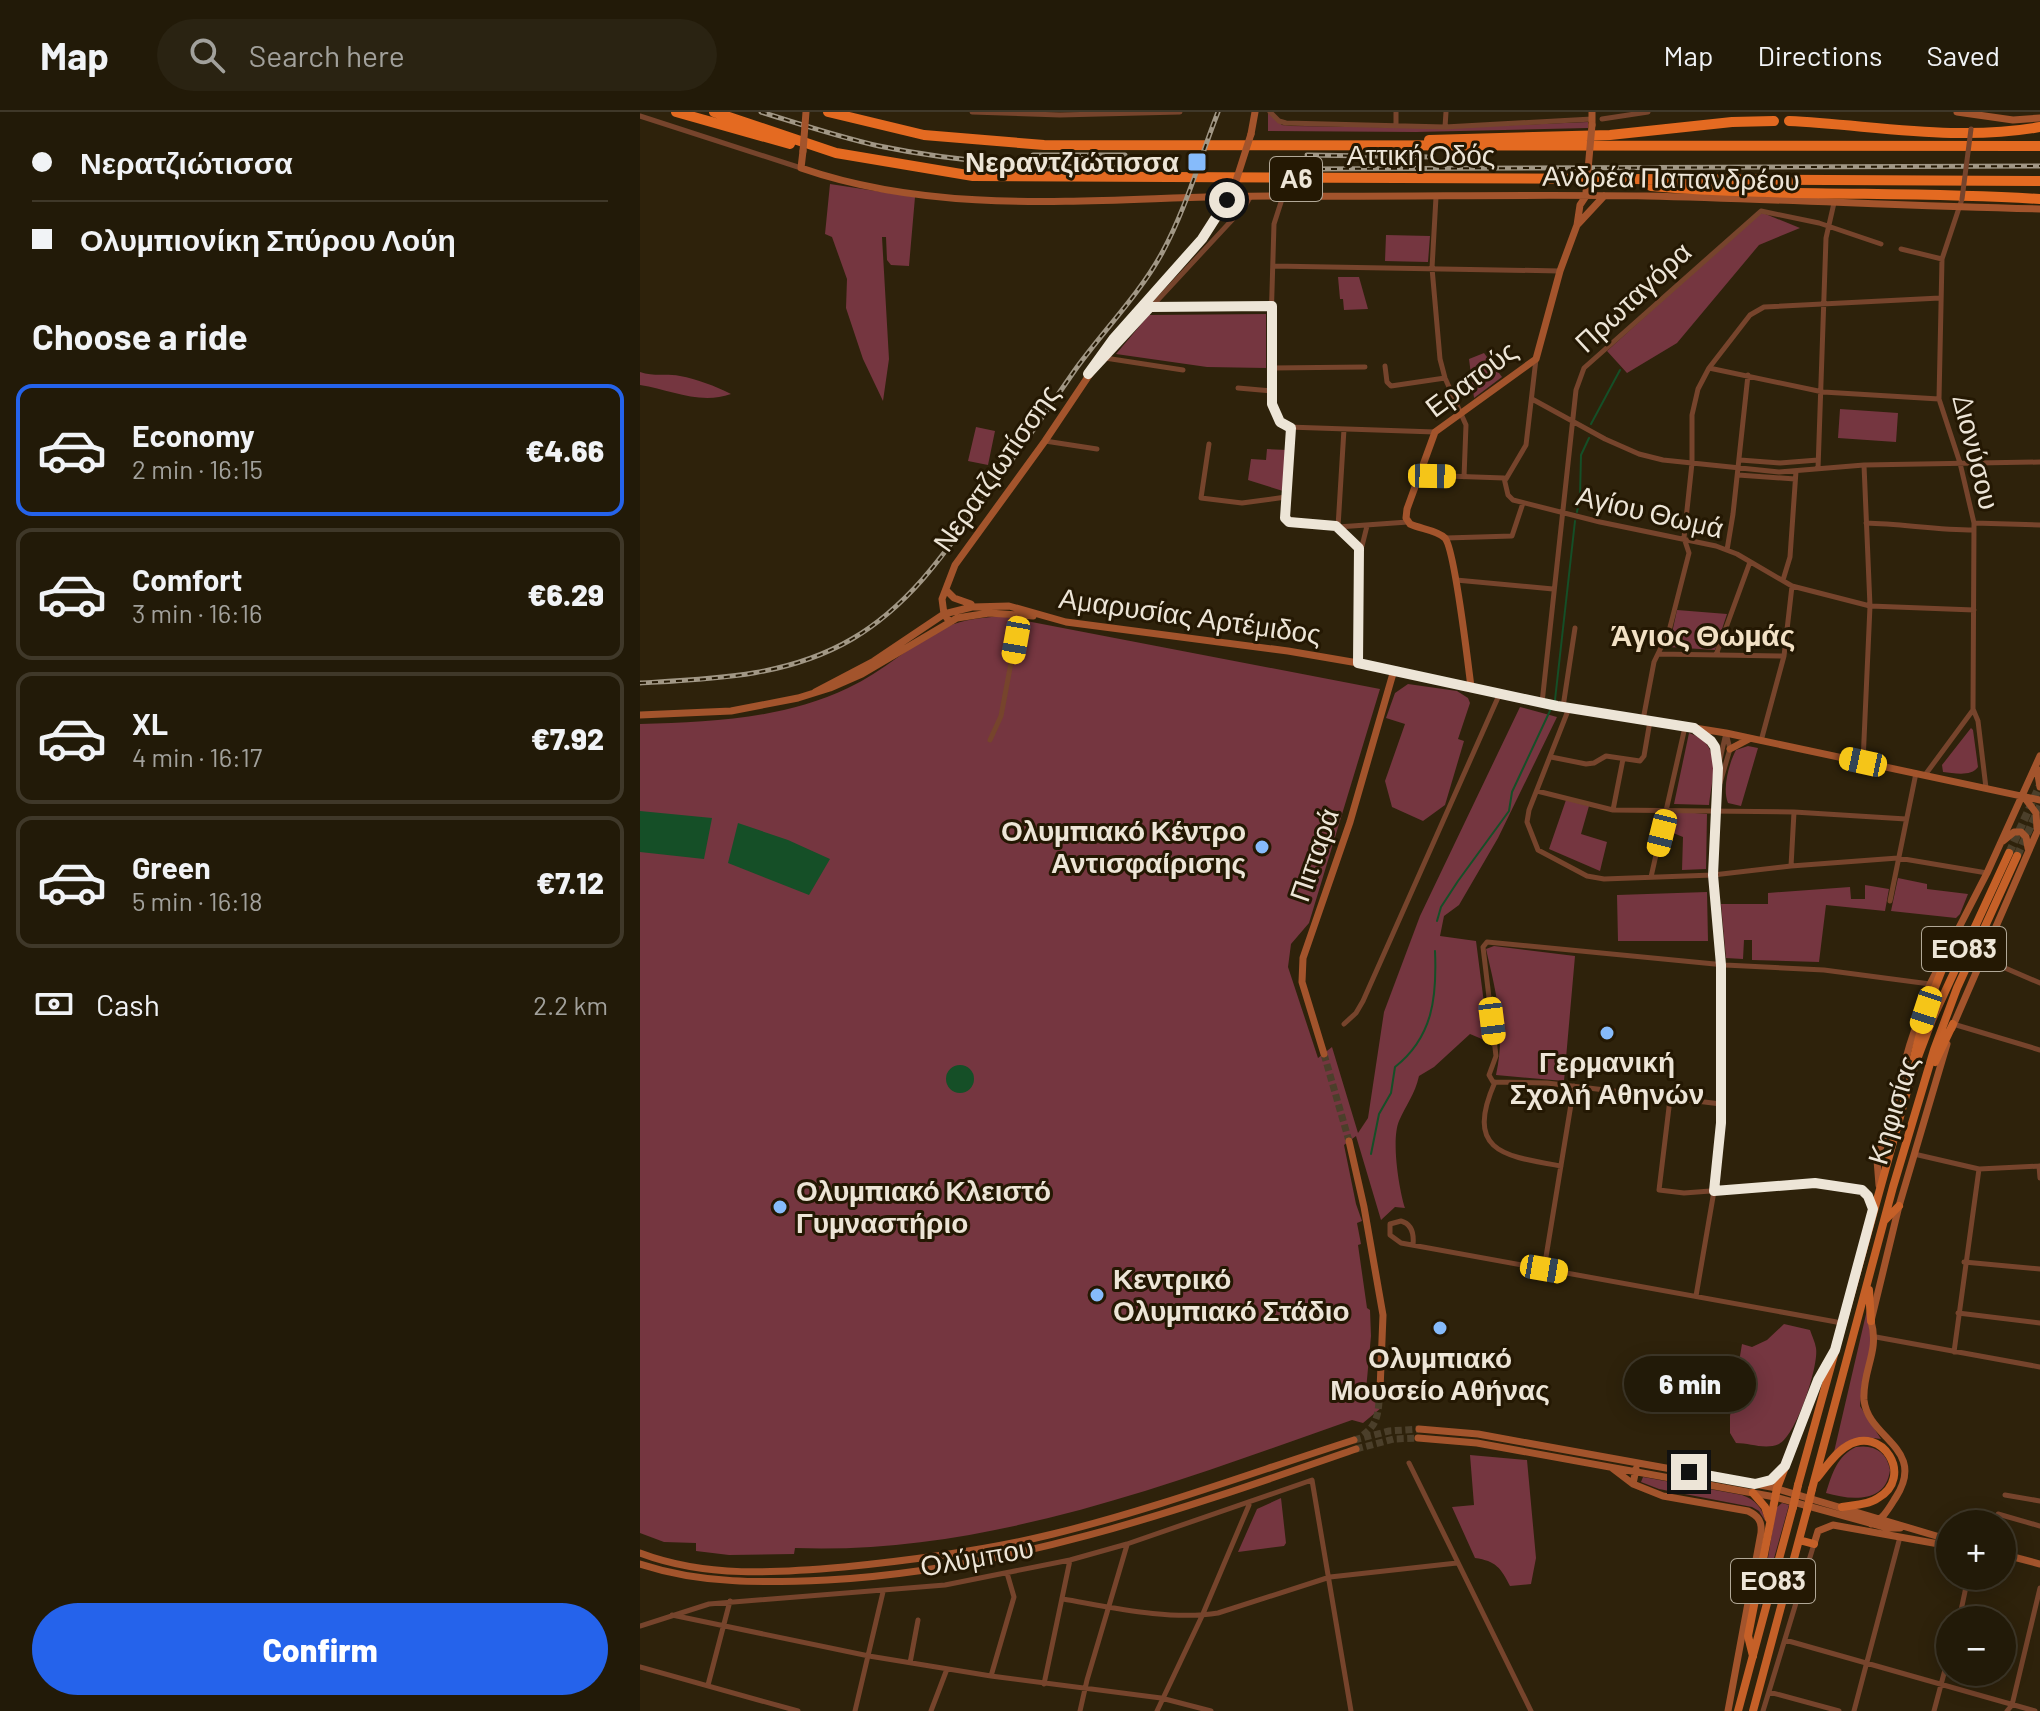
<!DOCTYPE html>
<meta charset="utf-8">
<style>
:root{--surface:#221a08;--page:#2a2312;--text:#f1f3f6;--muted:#a2a19c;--line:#3f3829;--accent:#2563eb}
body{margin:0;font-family:Barlow,sans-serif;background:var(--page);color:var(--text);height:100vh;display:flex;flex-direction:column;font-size:30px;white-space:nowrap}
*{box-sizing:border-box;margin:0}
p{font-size:26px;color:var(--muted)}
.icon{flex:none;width:44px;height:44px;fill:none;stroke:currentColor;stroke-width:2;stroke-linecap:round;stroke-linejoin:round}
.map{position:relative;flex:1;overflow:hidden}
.drawer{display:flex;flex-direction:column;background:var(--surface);width:640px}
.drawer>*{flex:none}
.hud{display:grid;align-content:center;height:176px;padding:0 32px;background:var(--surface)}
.controls{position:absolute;left:1296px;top:1398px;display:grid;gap:16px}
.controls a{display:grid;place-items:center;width:80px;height:80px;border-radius:50%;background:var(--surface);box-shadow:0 4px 20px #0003,0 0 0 2px var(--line);font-size:40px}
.end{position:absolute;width:36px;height:36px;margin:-18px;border:10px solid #ede5d7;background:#111;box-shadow:0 0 0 4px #111}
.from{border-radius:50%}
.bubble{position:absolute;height:56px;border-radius:28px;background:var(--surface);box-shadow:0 4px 20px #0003,0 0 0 2px var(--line);font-size:26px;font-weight:800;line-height:56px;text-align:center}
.car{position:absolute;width:24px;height:48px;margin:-24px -12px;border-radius:10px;box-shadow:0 0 6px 2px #0007;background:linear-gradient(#f5c518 24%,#345 0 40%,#f5c518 0 76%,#345 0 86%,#f5c518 0)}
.hud b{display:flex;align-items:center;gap:28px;height:76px;font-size:30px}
.hud b+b{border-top:2px solid var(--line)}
.hud i{width:20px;height:20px;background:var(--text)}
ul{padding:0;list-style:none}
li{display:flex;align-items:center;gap:24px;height:132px;margin:0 16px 12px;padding:0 16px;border:4px solid var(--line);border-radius:16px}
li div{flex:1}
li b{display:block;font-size:30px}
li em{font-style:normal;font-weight:800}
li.current{border-color:var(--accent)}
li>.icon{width:72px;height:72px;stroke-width:1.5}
h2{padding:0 32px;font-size:36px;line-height:96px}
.pay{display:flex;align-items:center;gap:20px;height:88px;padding:0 32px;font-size:30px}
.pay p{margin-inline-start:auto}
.action{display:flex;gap:16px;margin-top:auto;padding:16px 32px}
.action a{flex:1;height:92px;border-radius:48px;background:var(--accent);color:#fff;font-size:32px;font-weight:800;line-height:92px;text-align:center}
header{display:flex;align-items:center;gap:48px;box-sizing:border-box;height:112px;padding:0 40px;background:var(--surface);border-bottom:2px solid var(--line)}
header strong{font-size:38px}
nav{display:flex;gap:44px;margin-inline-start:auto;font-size:28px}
.search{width:560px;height:72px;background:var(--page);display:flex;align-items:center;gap:20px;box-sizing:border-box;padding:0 28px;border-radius:44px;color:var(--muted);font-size:30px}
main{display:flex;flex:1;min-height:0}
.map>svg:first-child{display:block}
</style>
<header>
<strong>Map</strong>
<div class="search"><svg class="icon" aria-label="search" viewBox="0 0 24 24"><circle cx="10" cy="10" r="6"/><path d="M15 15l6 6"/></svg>Search here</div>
<nav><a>Map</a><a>Directions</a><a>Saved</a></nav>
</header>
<main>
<section class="drawer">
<div class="hud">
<b><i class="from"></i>Νερατζιώτισσα</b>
<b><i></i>Ολυμπιονίκη Σπύρου Λούη</b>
</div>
<h2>Choose a ride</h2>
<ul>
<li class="current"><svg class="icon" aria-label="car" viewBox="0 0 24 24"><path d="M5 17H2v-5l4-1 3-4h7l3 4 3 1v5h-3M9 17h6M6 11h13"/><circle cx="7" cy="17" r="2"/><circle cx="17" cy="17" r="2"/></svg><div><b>Economy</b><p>2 min · 16:15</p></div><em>€4.66</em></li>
<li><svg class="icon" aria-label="car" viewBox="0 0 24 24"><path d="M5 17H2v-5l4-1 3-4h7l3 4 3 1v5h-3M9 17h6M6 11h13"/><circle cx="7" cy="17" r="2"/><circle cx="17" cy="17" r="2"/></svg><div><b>Comfort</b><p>3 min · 16:16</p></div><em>€6.29</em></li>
<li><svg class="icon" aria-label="car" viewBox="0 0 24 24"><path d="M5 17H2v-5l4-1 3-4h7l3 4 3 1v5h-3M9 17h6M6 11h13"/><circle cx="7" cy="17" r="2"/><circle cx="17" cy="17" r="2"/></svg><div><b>XL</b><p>4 min · 16:17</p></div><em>€7.92</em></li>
<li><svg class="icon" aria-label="car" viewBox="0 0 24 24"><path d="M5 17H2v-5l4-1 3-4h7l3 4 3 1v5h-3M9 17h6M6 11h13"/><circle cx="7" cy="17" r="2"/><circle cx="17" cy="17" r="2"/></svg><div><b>Green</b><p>5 min · 16:18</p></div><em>€7.12</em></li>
</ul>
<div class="pay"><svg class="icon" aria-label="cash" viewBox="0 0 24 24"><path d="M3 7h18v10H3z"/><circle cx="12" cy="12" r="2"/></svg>Cash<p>2.2 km</p></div>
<div class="action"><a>Confirm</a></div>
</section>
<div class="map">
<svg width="1400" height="1599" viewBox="0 0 1400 1599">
<rect width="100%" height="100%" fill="#2e220b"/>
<path fill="#753640" d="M628 1 642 13 651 14 805 16 948 10V16L776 20 628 19Z
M190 72 275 85 269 154 251 153 247 148 246 125H242L249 247 243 289 223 247 206 196 207 167 192 125 185 122Z
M1123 101 1160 116 1119 133 1037 231 987 261 967 239 1118 102Z
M746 123 790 124 788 150 745 149Z
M698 165H719L728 197 704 198 703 187H700Z
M626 202V256L567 255 476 242 509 203Z
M844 241 862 265 834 286 829 247Z
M0 260C14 265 26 261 40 264 57 267 75 274 91 282 60 293 31 278 0 273Z
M1200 297 1258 301 1256 330 1198 326Z
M336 315 355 319 348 353 328 349Z
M627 337 647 338 643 379 608 368 611 347 626 348Z
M1037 498 1087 502 1075 538 1029 535Z
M360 504 740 577 669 811 651 832 648 855 678 946 692 935 718 1021 728 1006 744 900 780 804 880 595 917 605 858 726 819 793 804 804 800 824 836 829 849 930 830 922 794 955 779 964C775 982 766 993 759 1009 751 1028 759 1077 765 1096L755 1095 741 1108 716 1024 704 1033 716 1092 722 1109 717 1111 721 1132 718 1133 727 1196 730 1198 731 1224 726 1278 741 1296 723 1311 712 1308C532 1371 348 1443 155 1436L154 1442 89 1443 56 1439V1431L24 1430 0 1421V612C71 610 143 607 208 576 243 560 272 531 307 515 323 507 343 506 360 504Z
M768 572 817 579 828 586 830 591 818 627 824 629 805 693 783 709 752 695 745 669 765 612 746 606 755 581Z
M1331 616 1333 618 1338 655C1331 665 1314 661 1303 660L1302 653Z
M1049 621C1084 633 1072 664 1069 693L1034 692Z
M1108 634 1118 636 1101 694 1088 691C1082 677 1089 651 1096 638Z
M926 688 949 694 941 722 967 730 960 759 909 737Z
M1030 699 1067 702 1066 757 1042 758 1043 725 1026 718Z
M1258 766 1287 772V777L1328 782 1320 802 1316 806 1251 799Z
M1225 773 1249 777 1245 799 1186 793 1179 850 1112 848V828H1104L1103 847 1086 846 1081 792H1128V781L1210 775 1211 787H1225Z
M1067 780 1068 829H978L977 783Z
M854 834 935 844 924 969 856 963C866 918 856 880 846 837Z
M1227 1198 1234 1228 1222 1274 1220 1294 1241 1327C1222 1324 1208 1325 1194 1340Z
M1144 1212 1170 1218C1172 1224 1175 1230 1176 1236 1179 1254 1156 1324 1139 1332 1125 1338 1110 1331 1096 1331L1090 1321V1304L1102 1232 1112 1235 1127 1228Z
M1216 1335C1234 1332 1247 1340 1250 1358 1246 1392 1210 1388 1186 1381 1192 1362 1197 1344 1216 1335Z
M830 1343 887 1348 896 1446 891 1472 870 1474C861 1456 856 1449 835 1446L812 1395 834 1393Z
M1003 1365 1102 1383C1116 1388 1122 1396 1126 1410L1119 1399 1112 1395 1019 1377 1001 1370Z
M641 1386 646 1431 644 1434 598 1440 617 1397Z
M1142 1391 1149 1393 1120 1496 1136 1396Z"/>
<path fill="#154f27" d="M0 699 72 706 64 747 0 740Z
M98 711 148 728 190 747 169 783 88 751Z
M306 967a14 14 0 1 1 28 0a14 14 0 1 1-28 0Z"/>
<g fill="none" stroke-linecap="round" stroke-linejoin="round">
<path stroke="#154f27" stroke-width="2" d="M951 312 980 258
M937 400 940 384 941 343 949 326
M797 809 801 795 818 769 869 699 872 680 915 588 935 409
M731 1042 739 1002 751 981 755 955C793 925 797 885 795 839"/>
<path stroke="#4b3f2a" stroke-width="7" stroke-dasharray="7 3.5" stroke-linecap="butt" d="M684 942 709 1029
M723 1323C740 1311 738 1297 740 1278
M714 1328 749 1319 779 1317
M716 1337 754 1327 778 1326"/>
<path stroke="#4b3f2a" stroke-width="8" stroke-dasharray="8 4" stroke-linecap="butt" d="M1369 741 1400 673
M1377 744 1400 694"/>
<path stroke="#76442c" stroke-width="5" d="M332 0 420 3 540 0
M630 0 639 9 646 11 805 15 952 7
M0 4 161 56
M962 7 1008 0
M756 15V0
M805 15 806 0
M643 84 634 112 630 245 633 297 640 310 648 315 795 320
M796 85 792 156 800 247 805 266 826 313 824 365
M1322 87 1302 147 1299 287 1320 351 1334 411 1333 597 1338 609 1346 676
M1261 137 1302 147
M633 154 920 159
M510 195 632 194
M465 246 543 258
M463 247 605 94 611 84
M745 254 747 270 751 274 805 266
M631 256 725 255
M1069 256 1183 280 1299 287
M598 276 632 279
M892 287 965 327 999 342 1023 348 1139 360 1224 353 1400 350
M651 316 645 407 696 414 719 436 718 551
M704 317 698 415 768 410
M405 329 457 337
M569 332 561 386 602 391 646 385
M1100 348 1140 351 1178 348
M1178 357 1186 126 1194 91
M779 363 864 366 868 383 873 388 960 410 1076 434 1097 442 1152 474 1230 494 1334 498
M1098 363 1155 367
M866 367 886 333 896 247
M1226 411C1263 412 1297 418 1334 418
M1334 411 1400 413
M806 426 872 424 883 391
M719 436 722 434 727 414
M1087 438 1093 402 1108 263
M816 468 913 477
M1143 468 1150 445 1156 359
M1018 542 1144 544
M1076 543 1110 450
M902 591 936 278 944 256 1121 99 1179 111 1241 132
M923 595 935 516
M929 596 889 698 887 710 898 738 947 764 964 767 1073 763 1151 754 1258 746 1347 761
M1003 608 1014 550 1029 519 1049 441 1044 426 1052 351V303L1058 277 1069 256 1110 203 1124 195 1300 186
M350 628 361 604 380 503
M1121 629 1144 544 1152 474
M911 645 946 652 954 651 966 644 1000 649 1004 644 1010 609
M1223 650 1230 494 1224 353
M1285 663 1333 598
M1080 671 1090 637 1086 621
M897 679 973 698 1154 700 1266 707
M973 698 983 647
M1151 754 1154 700
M1011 765 1045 615
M1250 789 1276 661
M1342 846 1400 871
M704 912 716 901 723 889 860 581
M1313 912 1400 938
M855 970C824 1040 864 1044 921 1054
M1030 987 1019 1078 1044 1081 1175 1071 1222 1078 1228 1084 1233 1096
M1081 992 907 971 853 970 849 963 856 944 843 835 847 830 1085 853 1184 858 1290 872
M1274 1042 1339 1057 1400 1054
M1399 1054 1400 1066
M773 1133C774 1123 772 1112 761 1109L750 1112V1123L761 1131 1202 1211
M1324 1150 1400 1157
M904 1157 934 974
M1056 1184 1074 1079 1081 1011V853L1073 763V728L1078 656 1086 621
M1318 1201 1400 1211
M1236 1225 1400 1255
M1314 1240 1339 1057
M769 1351 891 1599
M1365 1383 1400 1389
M1354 1412 1358 1402 1400 1414
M423 1487C470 1495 531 1509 578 1501L690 1465 817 1451
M32 1503 229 1544 351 1564 521 1586 571 1599
M1319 1508 1327 1470
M0 1514 69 1492 305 1473 430 1448 487 1432 672 1368 711 1599
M1145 1528 1395 1599
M270 1551 278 1508
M0 1555 158 1599
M351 1564 374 1485 367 1461
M404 1572 430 1448
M68 1573 90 1489
M1129 1580 1199 1599
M215 1599 243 1480
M291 1599 307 1557
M440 1599 447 1568 487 1433
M517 1599 562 1504 609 1393
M1123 1599 1174 1432
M1214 1599 1260 1425
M1294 1599 1310 1539
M1367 1599 1372 1593 1400 1476"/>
<path stroke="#a3542c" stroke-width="7" d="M1317 0 1373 8 1400 6
M952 13V0
M611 22 615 0
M163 39 161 56C317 110 484 82 645 84 766 85 886 82 1007 84 1138 87 1269 94 1400 97
M938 112 964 84
M306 478 314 486 331 492
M309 509 304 502 302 487 315 453 405 329 474 226 568 119
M831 575C828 552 815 438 805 426 797 418 780 417 770 412L766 406 767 397 795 320 896 247 920 159 937 113 940 93 946 84
M175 580 234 549 304 502 332 495 369 494 426 510 648 539 718 551 923 595 1086 621 1400 688
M0 603 91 599 158 586 190 576 222 562 317 506 349 501 393 504
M1060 619 1075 635 1078 656
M1090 637 1109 627
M1397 657 1400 675
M1384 685 1396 701 1397 716
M1363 729 1374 720H1381L1386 725 1388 736
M1312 916 1400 713
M684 942 662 870 663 846 710 710 754 558
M709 1029 724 1095 743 1203 740 1278
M1239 1073 1237 1048 1270 932 1290 872 1347 761 1400 644
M779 1317 838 1322 1131 1375 1310 1428
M778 1326 837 1331 1135 1385 1248 1416H1260
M972 1356 993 1372
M996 1357 993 1372 1023 1384 1108 1399C1119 1404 1122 1410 1121 1421L1088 1599
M1231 1412C1243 1408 1249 1396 1256 1385 1287 1336 1228 1327 1224 1288 1222 1258 1240 1240 1231 1209L1259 1094 1307 932
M1174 1432 1178 1419 1193 1413 1310 1434
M0 1441C66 1466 136 1461 204 1455 274 1448 344 1439 413 1422 515 1397 614 1360 714 1328
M1362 1442 1400 1452
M0 1452C61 1472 123 1471 187 1468 371 1458 543 1397 716 1337"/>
<path stroke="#c56028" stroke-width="8" d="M1274 945 1286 898 1309 840
M1295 950 1313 912
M1244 1109 1259 1094
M1229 1178 1231 1209
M1177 1366C1186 1355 1195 1341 1207 1334 1242 1312 1275 1365 1238 1386 1228 1393 1214 1393 1202 1395
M1115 1372 1131 1368 1140 1361
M1158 1373 1273 958 1292 908 1369 741
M1172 1377 1253 1075 1294 938 1317 876 1377 744
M1113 1381 1125 1395 1129 1407
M1159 1428 1174 1432
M1113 1544 1108 1524 1137 1376 1178 1268 1187 1251
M1098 1599 1153 1395
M1113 1599 1167 1398"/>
<path stroke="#e46a21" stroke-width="10" d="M36 0 150 32
M74 0 196 41 333 64 1400 69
M188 0 284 23 404 33 1400 34
M1149 9C1233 13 1316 30 1400 15
M789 28 970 23 1092 10 1134 9
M1011 74C1140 85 1270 79 1400 87"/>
<g stroke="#a19785" stroke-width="5">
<path id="rail" d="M121 0C160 12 199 25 239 34 321 51 402 55 484 56
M393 43H485
M667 43 792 45
M667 57 1400 54
M0 571C73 567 147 565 212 527 268 494 303 444 340 392 372 348 404 303 435 258 463 219 499 183 522 141 546 97 560 46 578 0"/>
</g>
<use href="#rail" stroke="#241803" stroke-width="2" stroke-dasharray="6" stroke-linecap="butt"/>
<path stroke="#76442c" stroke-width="5" d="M1322 87 1331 17"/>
<path stroke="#a3542c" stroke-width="7" d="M163 39 166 0
M946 80 952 13
M568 119 594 75 611 22"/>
<path stroke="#c56028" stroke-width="8" d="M1153 1395 1158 1373
M1167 1398 1172 1377"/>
</g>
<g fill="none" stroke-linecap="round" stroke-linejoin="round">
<path stroke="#ede5d7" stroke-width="10" d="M587 88 562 127 474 226 448 262 510 195 632 194V292L640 310 651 316 645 406 649 410 696 414 719 436 718 551 917 594 1054 616 1071 629 1075 635 1078 656 1073 763 1081 853V1011L1074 1079 1175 1071 1222 1078 1228 1084 1233 1097 1195 1238 1178 1268 1145 1354 1131 1368 1115 1372 1049 1360"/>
</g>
<g fill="#86bbfb" stroke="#241803" stroke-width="3">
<rect x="547" y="40" width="20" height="20" rx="4"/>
<circle cx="622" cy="735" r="8"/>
<circle cx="967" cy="921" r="8"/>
<circle cx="140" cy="1095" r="8"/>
<circle cx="457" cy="1183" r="8"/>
<circle cx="800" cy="1216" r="8"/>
</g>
<g text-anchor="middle" stroke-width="6" stroke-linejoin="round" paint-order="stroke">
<g fill="#241803" stroke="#b1a897" stroke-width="2">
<rect x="630" y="45" width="52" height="44" rx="6"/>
<rect x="1282" y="815" width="84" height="44" rx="6"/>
<rect x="1091" y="1447" width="84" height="44" rx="6"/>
</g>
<g font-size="26" font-weight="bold" fill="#ede5d7">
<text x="656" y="76">Α6</text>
<text x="1324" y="846">ΕΟ83</text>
<text x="1133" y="1478">ΕΟ83</text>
</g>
<g font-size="28" fill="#ede5d7" stroke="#241803">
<text x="781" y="53">Αττική Οδός</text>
<text transform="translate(1031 66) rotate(1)" y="10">Ανδρέα Παπανδρέου</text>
<text transform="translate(993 185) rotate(-43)" y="10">Πρωταγόρα</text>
<text transform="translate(831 267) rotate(-37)" y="10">Ερατούς</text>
<text transform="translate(1336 340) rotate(76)" y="10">Διονύσου</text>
<text transform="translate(356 356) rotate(-55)" y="10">Νερατζιωτίσσης</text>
<text transform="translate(1010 400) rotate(13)" y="10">Αγίου Θωμά</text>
<text transform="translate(550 504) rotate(8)" y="10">Αμαρυσίας Αρτέμιδος</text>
<text transform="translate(674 743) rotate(-71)" y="10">Πιτταρά</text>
<text transform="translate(1253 998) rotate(-73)" y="10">Κηφισίας</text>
<text transform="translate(337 1445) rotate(-10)" y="10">Ολύμπου</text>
</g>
<g font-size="28" font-weight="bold" fill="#ede5d7" stroke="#241803" text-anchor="end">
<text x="539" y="60">Νεραντζιώτισσα</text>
<text x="606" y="729">Ολυμπιακό Κέντρο<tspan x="606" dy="32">Αντισφαίρισης</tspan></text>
<text x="967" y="960" text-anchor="middle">Γερμανική<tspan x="967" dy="32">Σχολή Αθηνών</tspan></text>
<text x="156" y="1089" text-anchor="start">Ολυμπιακό Κλειστό<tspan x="156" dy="32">Γυμναστήριο</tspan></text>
<text x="473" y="1177" text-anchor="start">Κεντρικό<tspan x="473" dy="32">Ολυμπιακό Στάδιο</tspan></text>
<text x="800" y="1256" text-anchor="middle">Ολυμπιακό<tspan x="800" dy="32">Μουσείο Αθήνας</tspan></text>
</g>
<g font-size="30" font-weight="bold" fill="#f2e1c5" stroke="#241803">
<text x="1063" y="534">Άγιος Θωμάς</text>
</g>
</g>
</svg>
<div class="controls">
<a>+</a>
<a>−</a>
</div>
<i class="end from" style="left:587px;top:88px"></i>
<i class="end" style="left:1049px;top:1360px"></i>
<div class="bubble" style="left:984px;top:1244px;width:132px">6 min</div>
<i class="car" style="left:792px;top:364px;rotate:91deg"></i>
<i class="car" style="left:376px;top:528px;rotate:190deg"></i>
<i class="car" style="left:1223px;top:650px;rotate:282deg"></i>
<i class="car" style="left:1022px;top:721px;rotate:194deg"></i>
<i class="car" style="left:1286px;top:898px;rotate:198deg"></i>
<i class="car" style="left:852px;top:909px;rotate:173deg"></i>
<i class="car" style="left:904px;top:1157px;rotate:100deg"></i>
</div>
</main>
